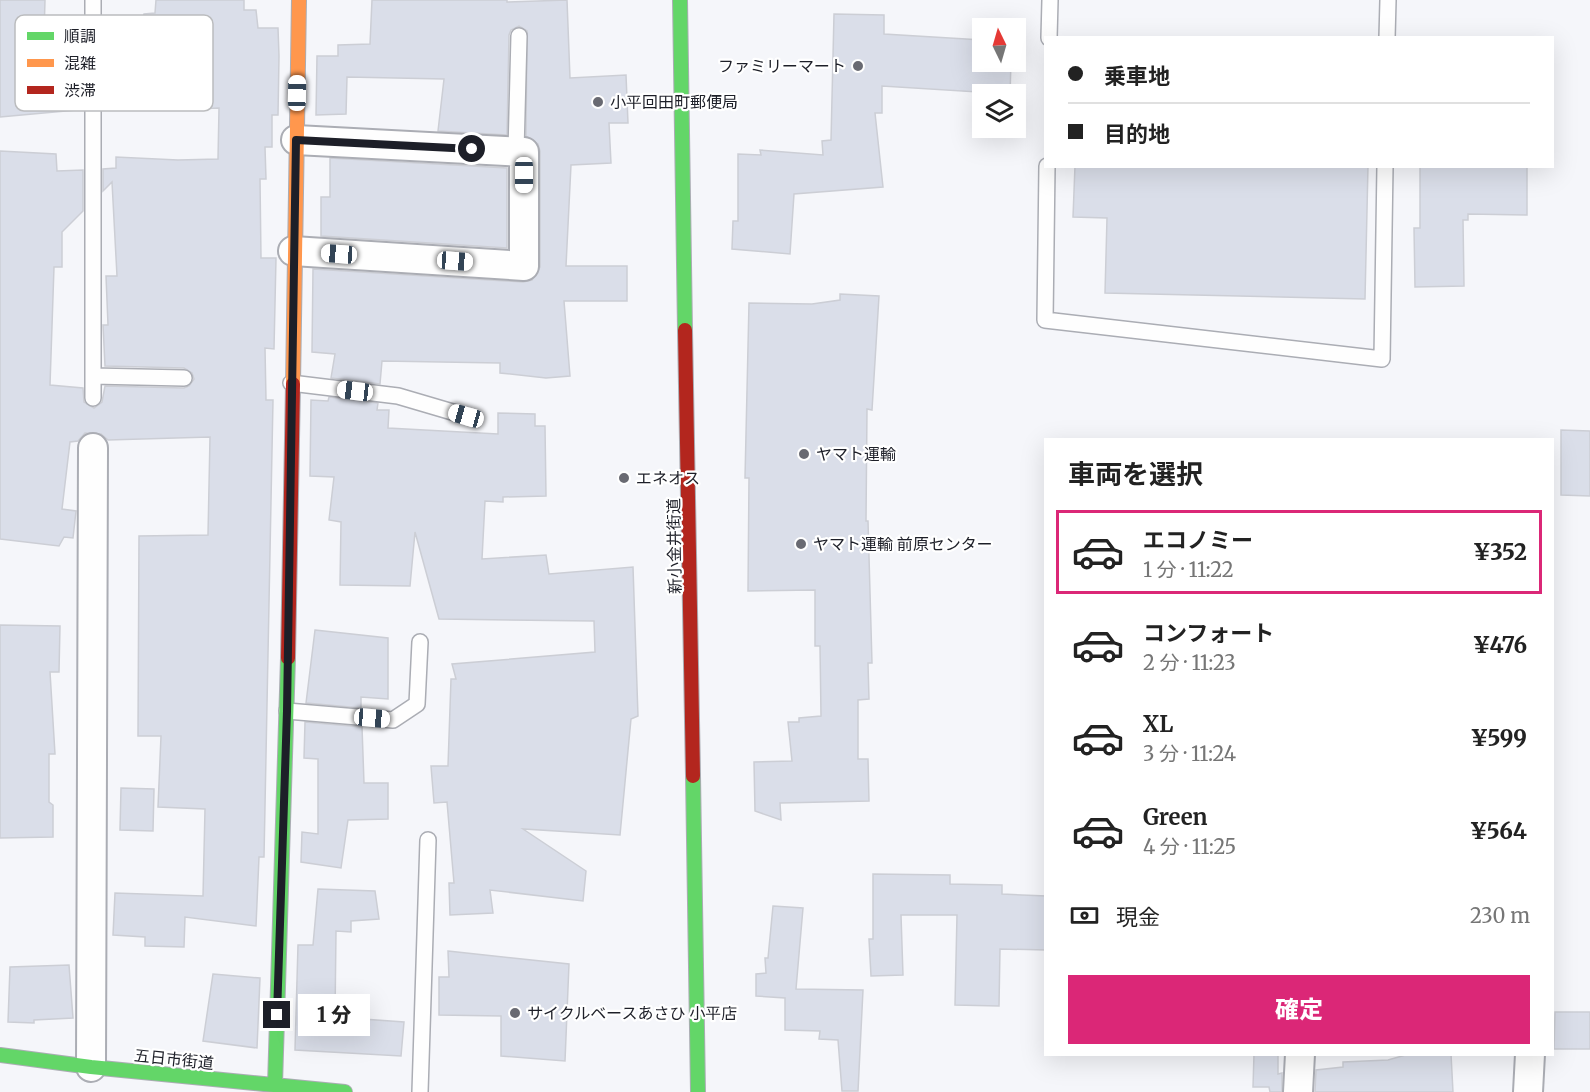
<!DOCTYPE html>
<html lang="ja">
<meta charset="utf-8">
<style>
:root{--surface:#fff;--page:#f6f6f6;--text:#222;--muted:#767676;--line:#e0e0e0;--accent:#db2777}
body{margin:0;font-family:Merriweather,"Noto Sans JP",serif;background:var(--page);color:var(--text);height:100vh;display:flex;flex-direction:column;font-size:22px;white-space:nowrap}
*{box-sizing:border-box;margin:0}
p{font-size:20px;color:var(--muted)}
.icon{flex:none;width:33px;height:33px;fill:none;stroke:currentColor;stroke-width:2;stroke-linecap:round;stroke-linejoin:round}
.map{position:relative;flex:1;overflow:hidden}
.details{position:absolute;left:1044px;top:438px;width:510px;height:618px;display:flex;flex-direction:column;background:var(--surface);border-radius:0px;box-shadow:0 6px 24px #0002}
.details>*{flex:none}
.top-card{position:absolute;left:1044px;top:36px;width:510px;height:132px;border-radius:0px;box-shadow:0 6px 24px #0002;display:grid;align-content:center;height:132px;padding:0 24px;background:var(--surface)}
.needle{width:39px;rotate:355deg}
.fabs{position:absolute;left:972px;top:18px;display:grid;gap:12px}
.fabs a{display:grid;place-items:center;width:54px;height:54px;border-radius:0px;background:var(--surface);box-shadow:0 6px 24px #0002;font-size:30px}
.end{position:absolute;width:27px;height:27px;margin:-14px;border:8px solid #1d1f28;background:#fff;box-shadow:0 0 0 3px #fff}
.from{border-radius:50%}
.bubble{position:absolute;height:42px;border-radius:0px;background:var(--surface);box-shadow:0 6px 24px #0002;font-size:20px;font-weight:800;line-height:42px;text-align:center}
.car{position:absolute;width:18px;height:36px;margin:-18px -9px;border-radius:8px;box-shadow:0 0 4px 2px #0007;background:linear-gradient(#fff 24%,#345 0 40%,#fff 0 76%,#345 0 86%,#fff 0)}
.top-card b{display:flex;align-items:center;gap:21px;height:57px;font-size:22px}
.top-card b+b{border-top:2px solid var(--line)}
.top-card i{width:15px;height:15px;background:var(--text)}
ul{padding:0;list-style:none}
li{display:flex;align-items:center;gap:18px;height:84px;margin:0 12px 9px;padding:0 12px;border:3px solid transparent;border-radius:0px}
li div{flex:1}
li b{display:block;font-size:22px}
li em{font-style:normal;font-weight:800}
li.on{border-color:var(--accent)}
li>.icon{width:54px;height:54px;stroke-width:1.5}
h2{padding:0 24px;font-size:27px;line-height:72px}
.pay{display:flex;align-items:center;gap:15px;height:66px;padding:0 24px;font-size:22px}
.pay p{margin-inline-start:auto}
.primary-button{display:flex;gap:12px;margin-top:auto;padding:12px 24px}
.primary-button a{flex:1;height:69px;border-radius:0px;background:var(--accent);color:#fff;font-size:24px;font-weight:800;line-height:69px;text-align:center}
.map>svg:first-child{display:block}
</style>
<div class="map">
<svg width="1590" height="1092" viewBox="0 0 1590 1092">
<rect width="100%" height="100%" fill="#f5f6fa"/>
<path fill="#dadee9" stroke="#ccced5" stroke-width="1.5" d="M0 0H45L43 71 73 70 76 110 0 117Z
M156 0H244V10H256L258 28H278L279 56 278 115H272V147H265L266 179H260L261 258H276L274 349 265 348 266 400H273L264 857H259L256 926 185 917 184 947 145 946V937L113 935 115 893 203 896 205 809 158 807 161 736H138L139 536 208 535 210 437 108 440 101 434 85 433 78 441 70 442 62 509 76 511 73 538 64 537 59 546 0 539V151L56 154 57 171 83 170V211L62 232V267H54L50 385 83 388 84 402 94 408 102 402 105 386 184 388 189 386 194 379 192 373 184 368 105 366 103 325H108L106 276H117L112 182 103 191V169L116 168V157L178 160 218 159 219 108 196 109V69H172V56L125 57 124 19H143L144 14 155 13Z
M372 0H507V2L567 0 570 78 626 75 628 123H609L611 163 571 165 566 266H627V301H564L570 376 546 378 500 373V363L382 361 380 384 331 378 335 354 312 352 313 269 523 282 532 280 540 267V151L538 144 526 136 527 31 519 26 511 30 509 35 507 135 438 131 444 79 347 77 346 114 316 115 317 56H338V45L370 44Z
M834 14 884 15V34L982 40V62H1011L1010 94 882 86V113H875L883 187 794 194 790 254 732 249 733 221H738V154L761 155 760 150 823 155 822 141 831 140Z
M330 158 507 168V248L321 236V197H330Z
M1075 166H1368L1365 299 1105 293 1107 218 1073 217Z
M1420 166H1527V215L1468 214V220H1463L1464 286 1415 287 1414 228H1420Z
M840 294 879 296 872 410 867 409 866 521H868L872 663H868L869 699 858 700V759H868L869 801 780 803 781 820 755 811 754 762 792 761 788 722H799V718L821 716 820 646H815V590L748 591 749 478H745L749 303 812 304 840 300Z
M329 397 378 403 377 410H389L388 428 498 434V413L535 414V426H545L546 496 503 497V502L485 501 482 559 546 555 549 574 633 567 638 716 631 719 620 835 523 829 586 871 583 901 490 890 493 913 450 915 449 883H454L447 802 434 803 431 766H448L451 679H456L452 664 595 652 594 621 439 619 415 532 410 586 340 585 341 522 329 520 334 477 310 476 311 400 328 401Z
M1561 430 1590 431V496L1561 495Z
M0 625 60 626 59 672H50L55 754H49V802L53 805V837L0 838Z
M315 630 388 638V699L361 697V708L306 703Z
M305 722 362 727 364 783H388V819L348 820 341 868 301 862 302 832 318 834V759L304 758Z
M121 788 154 789 153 831 120 830Z
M873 874 950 875V884L1002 885V894L1046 896V950L1000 949 999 1006 955 1005 957 915H901L903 975 871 976 869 939H873Z
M318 889 375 891 379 919 351 921V932L336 931 335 1017 404 1022 401 1056 295 1050 298 945H313Z
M773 906 803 908 796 989 863 990 858 1091H842L838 1040 819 1039 820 1031 785 1030V998L756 996V974L766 973 765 958H768Z
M448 951 569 964 565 1061 501 1056V1016L439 1015V977H449Z
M69 965 73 1018 34 1020V1023L8 1022 10 967Z
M213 974 260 978 257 1048 203 1041Z
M1555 1012H1590V1049H1554Z
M1254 1054H1278V1074L1282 1073V1092H1270L1269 1087H1253Z
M1409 1054H1451L1453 1092H1315L1316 1070 1343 1067V1062L1388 1060Z"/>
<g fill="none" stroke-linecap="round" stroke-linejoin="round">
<g stroke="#abadb4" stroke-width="18">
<path id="lane" d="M93 0V398
M1049 38 1050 0
M1387 38 1388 0
M516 151 519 36
M1047 166 1045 320 1382 359 1385 166
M93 376 184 378
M291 383 398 396 466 416
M287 711 393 720 417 704 420 642
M420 1092 428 840"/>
</g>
<g stroke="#abadb4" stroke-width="32">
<path id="street" d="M293 251 524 266V152L296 140
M91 1067 93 448
M1298 1092 1300 1054
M1528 1092 1530 1054"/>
</g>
<g stroke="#abadb4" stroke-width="16">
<path id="fast" d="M680 0 685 330
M693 776 698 1092
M0 1055 91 1067 345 1092
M275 1085 288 658"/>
</g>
<g stroke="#abadb4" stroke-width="16">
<path id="slow" d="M293 384 299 0"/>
</g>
<g stroke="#abadb4" stroke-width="16">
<path id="jam" d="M685 330 693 776
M288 658 293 384"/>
</g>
<use href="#lane" stroke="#fefefe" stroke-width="15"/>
<use href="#street" stroke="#fefefe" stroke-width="28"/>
<use href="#fast" stroke="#63d668" stroke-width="14"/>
<use href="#slow" stroke="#ff974d" stroke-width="14"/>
<use href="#jam" stroke="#b3261e" stroke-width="14"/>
</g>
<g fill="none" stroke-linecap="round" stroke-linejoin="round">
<path stroke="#1d1f28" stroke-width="8" d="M277 1015 287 711 296 140 472 149"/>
</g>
<g fill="#696a72" stroke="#fff" stroke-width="2">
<circle cx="858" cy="66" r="6"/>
<circle cx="598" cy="102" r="6"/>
<circle cx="804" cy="454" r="6"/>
<circle cx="624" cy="478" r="6"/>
<circle cx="801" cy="544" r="6"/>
<circle cx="515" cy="1013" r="6"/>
</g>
<g text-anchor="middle" stroke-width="4.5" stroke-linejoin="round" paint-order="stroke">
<g font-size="16" fill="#1d1f28" stroke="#fff" text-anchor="start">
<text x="846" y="72" text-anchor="end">ファミリーマート</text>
<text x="610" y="108">小平回田町郵便局</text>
<text x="816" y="460">ヤマト運輸</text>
<text x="636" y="484">エネオス</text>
<text x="813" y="550">ヤマト運輸 前原センター</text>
<text x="527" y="1019">サイクルベースあさひ 小平店</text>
</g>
<g font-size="16" fill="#1d1f28" stroke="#fff">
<text transform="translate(674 546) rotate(-91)" y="6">新小金井街道</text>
<text transform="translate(174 1059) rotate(6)" y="6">五日市街道</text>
</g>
</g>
<rect x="15" y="15" width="198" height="96" rx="9" fill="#fff" stroke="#bbbcbe" stroke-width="1.5"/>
<rect x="27" y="32" width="27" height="8" fill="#63d668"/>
<rect x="27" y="59" width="27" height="8" fill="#ff974d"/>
<rect x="27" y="86" width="27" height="8" fill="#b3261e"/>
<g font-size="16" fill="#1d1f28">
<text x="64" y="42">順調</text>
<text x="64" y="69">混雑</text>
<text x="64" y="96">渋滞</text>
</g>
</svg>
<div class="fabs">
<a><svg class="needle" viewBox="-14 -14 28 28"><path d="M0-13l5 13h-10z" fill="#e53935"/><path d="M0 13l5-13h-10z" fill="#767676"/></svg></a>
<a><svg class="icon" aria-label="layers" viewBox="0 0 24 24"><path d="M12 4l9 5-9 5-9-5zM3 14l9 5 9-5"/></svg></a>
</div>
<i class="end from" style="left:472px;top:149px"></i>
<i class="end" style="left:277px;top:1015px"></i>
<div class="bubble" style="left:298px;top:994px;width:72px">1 分</div>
<i class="car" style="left:297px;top:93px;rotate:1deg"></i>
<i class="car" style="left:524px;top:175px;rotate:180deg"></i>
<i class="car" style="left:339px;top:254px;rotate:274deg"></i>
<i class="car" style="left:455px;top:261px;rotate:94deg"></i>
<i class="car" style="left:355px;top:391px;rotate:277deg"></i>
<i class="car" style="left:466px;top:416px;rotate:286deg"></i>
<i class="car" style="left:372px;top:718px;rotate:95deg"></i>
<div class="top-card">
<b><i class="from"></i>乗車地</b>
<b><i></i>目的地</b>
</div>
<section class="details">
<h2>車両を選択</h2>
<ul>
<li class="on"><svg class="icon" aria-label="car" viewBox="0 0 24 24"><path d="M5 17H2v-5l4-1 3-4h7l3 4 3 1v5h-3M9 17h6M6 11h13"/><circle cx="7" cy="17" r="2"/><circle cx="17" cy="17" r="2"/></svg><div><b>エコノミー</b><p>1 分 · 11:22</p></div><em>¥352</em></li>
<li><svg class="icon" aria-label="car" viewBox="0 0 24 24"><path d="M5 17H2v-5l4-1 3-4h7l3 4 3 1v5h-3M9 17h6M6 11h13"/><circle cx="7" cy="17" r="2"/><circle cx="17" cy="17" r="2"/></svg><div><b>コンフォート</b><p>2 分 · 11:23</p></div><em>¥476</em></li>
<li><svg class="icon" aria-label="car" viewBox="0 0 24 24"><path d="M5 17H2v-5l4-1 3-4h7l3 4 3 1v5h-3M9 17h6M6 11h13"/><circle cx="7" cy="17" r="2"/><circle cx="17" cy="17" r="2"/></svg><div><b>XL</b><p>3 分 · 11:24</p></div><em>¥599</em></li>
<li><svg class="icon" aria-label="car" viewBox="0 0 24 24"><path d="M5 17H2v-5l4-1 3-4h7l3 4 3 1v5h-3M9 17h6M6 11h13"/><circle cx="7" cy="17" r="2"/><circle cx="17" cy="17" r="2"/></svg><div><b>Green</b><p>4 分 · 11:25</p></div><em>¥564</em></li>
</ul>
<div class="pay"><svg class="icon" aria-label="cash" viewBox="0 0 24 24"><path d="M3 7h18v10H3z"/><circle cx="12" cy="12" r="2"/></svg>現金<p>230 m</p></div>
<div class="primary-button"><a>確定</a></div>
</section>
</div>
